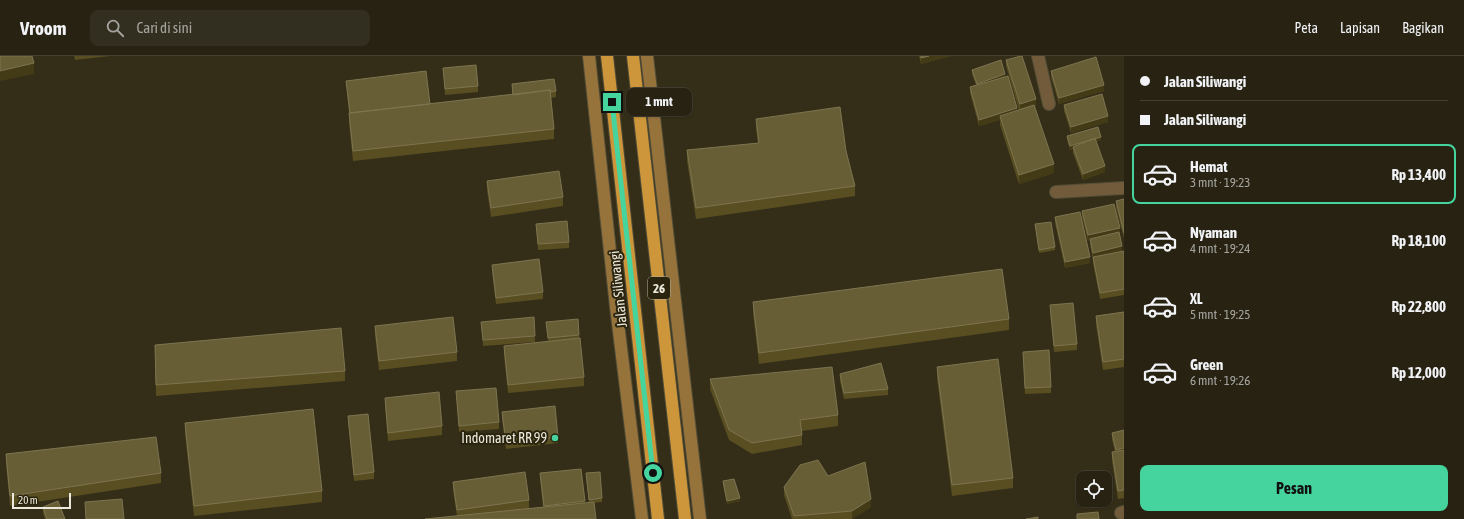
<!DOCTYPE html>
<html lang="id">
<meta charset="utf-8">
<style>
:root{--surface:#272212;--page:#332f20;--text:#f1f3f6;--muted:#a4a49f;--line:#433f32;--accent:#46d49e}
body{margin:0;font-family:"Asap Condensed",sans-serif;background:var(--page);color:var(--text);height:100vh;display:flex;flex-direction:column;font-size:15px;white-space:nowrap}
*{box-sizing:border-box;margin:0}
p{font-size:13px;color:var(--muted)}
.icon{flex:none;width:22px;height:22px;fill:none;stroke:currentColor;stroke-width:2;stroke-linecap:round;stroke-linejoin:round}
.map{position:relative;flex:1;overflow:hidden}
.sheet{display:flex;flex-direction:column;background:var(--surface);width:340px}
.sheet>*{flex:none}
.guide{display:grid;align-content:center;height:88px;padding:0 16px;background:var(--surface)}
.tools{position:absolute;left:1076px;top:415px;display:grid;gap:8px}
.tools a{display:grid;place-items:center;width:36px;height:36px;border-radius:8px;background:var(--surface);box-shadow:0 1px 3px #0004,0 0 0 1px var(--line);font-size:20px}
.scale{position:absolute;left:12px;bottom:10px;width:59px;box-sizing:border-box;padding-left:4px;border:2px solid #ece9dc;border-top:0;font-size:11px;line-height:14px;white-space:nowrap;color:#ece9dc;-webkit-text-stroke:3px #2a240e;paint-order:stroke}
.end{position:absolute;width:18px;height:18px;margin:-9px;border:5px solid #46d49e;background:#111;box-shadow:0 0 0 2px #111}
.from{border-radius:50%}
.bubble{position:absolute;height:28px;border-radius:8px;background:var(--surface);box-shadow:0 1px 3px #0004,0 0 0 1px var(--line);font-size:13px;font-weight:700;line-height:28px;text-align:center}
.guide b{display:flex;align-items:center;gap:14px;height:38px;font-size:15px}
.guide b+b{border-top:1px solid var(--line)}
.guide i{width:10px;height:10px;background:var(--text)}
ul{padding:0;list-style:none}
li{display:flex;align-items:center;gap:12px;height:60px;margin:0 8px 6px;padding:0 8px;border:2px solid transparent;border-radius:8px}
li div{flex:1}
li b{display:block;font-size:15px}
li em{font-style:normal;font-weight:700}
li.current{border-color:var(--accent)}
li>.icon{width:36px;height:36px;stroke-width:1.5}
.cta{display:flex;gap:8px;margin-top:auto;padding:8px 16px}
.cta a{flex:1;height:46px;border-radius:8px;background:var(--accent);color:#111;font-size:16px;font-weight:700;line-height:46px;text-align:center}
header{display:flex;align-items:center;gap:24px;box-sizing:border-box;height:56px;padding:0 20px;background:var(--surface);border-bottom:1px solid var(--line)}
header strong{font-size:19px}
nav{display:flex;gap:22px;margin-inline-start:auto;font-size:14px}
.search{width:280px;height:36px;background:var(--page);display:flex;align-items:center;gap:10px;box-sizing:border-box;padding:0 14px;border-radius:8px;color:var(--muted);font-size:15px}
main{display:flex;flex:1;min-height:0}
.map>svg:first-child{display:block}
</style>
<header>
<strong>Vroom</strong>
<div class="search"><svg class="icon" aria-label="search" viewBox="0 0 24 24"><circle cx="10" cy="10" r="6"/><path d="M15 15l6 6"/></svg>Cari di sini</div>
<nav><a>Peta</a><a>Lapisan</a><a>Bagikan</a></nav>
</header>
<main>
<div class="map">
<svg width="1124" height="463" viewBox="0 0 1124 463">
<rect width="100%" height="100%" fill="#342e18"/>
<g fill="none" stroke-linecap="round" stroke-linejoin="round">
<g stroke="#514c37" stroke-width="14">
<path id="street" d="M1038 0 1049 48
M1056 136 1124 132
M1121 457 1124 456"/>
</g>
<g stroke="#514c37" stroke-width="14">
<path id="secondary" d="M589 0 616 251 642 463
M647 0 700 463"/>
</g>
<g stroke="#514c37" stroke-width="14">
<path id="highway" d="M607 0 658 463
M633 0 685 463"/>
</g>
<use href="#street" stroke="#715b3a" stroke-width="12"/>
<use href="#secondary" stroke="#97733c" stroke-width="12"/>
<use href="#highway" stroke="#cd963a" stroke-width="12"/>
</g>
<path fill="#584e22" d="M74 0H110L75 4Z
M919 0H951L921 8Z
M1006 4 1036 50H1035L1054 117 1019 128 1000 69V64L979 70 970 37V31L976 29 972 18V14L1005 21 1017 55 1019 54 1006 10Z
M443 12 478 30V36L445 39Z
M1051 15 1104 35 1059 48 1051 21Z
M346 25 430 48 512 39V28L556 35V41L551 42 554 73V83L353 105 349 67V57Z
M1064 49 1108 66 1071 77 1064 55Z
M756 63 855 130V140L696 163 687 105V94L758 87 756 73Z
M1067 80 1101 84 1096 85 1105 116 1083 124 1073 97V93L1070 94 1067 83Z
M487 125 563 141V150L491 161 487 134Z
M1124 143V183L1116 151V145Z
M1082 155 1120 178 1122 196 1124 195V239L1100 243 1093 207V203L1090 189V185H1088L1082 161Z
M1055 161 1090 207 1065 212 1055 167Z
M536 168 569 186V192L538 194Z
M1035 168 1055 191V194L1039 197Z
M492 209 543 236V243L496 248 492 215Z
M753 246 1009 263V274L759 308 753 257Z
M1050 249 1077 288V294L1054 296 1050 255Z
M1124 256V311L1103 314 1096 269V260Z
M481 266 535 280V286L483 290Z
M546 266 579 279 584 321V330L508 337 504 299V290L548 286Z
M375 270 457 296V305L379 314 375 279Z
M155 289 345 315V325L156 340Z
M1023 296 1051 331V337L1025 338Z
M937 311 1013 422V432L952 440 937 322Z
M840 318 888 333V339L844 343 840 325Z
M710 323 838 359V370L802 375V389L752 398 729 384 710 333Z
M456 335 499 366V373L459 376Z
M385 342 442 370V379L388 385 385 351Z
M502 356 558 381V387L506 393 502 362Z
M348 360 374 416V423L354 425 348 366Z
M185 367 322 435V446L194 460 185 378Z
M1124 374V442L1118 443 1112 405V396H1115L1112 383V377Z
M6 398 161 417V427L10 450 6 408Z
M540 417 585 445V447H589L586 420 602 442V446L457 460 453 434V426L529 444V453L543 451 540 423Z
M828 420 871 451 852 463H792L784 439V431Z
M723 425 740 445 727 448 723 429Z
M85 446 124 463H86Z
M43 451 65 463H45L43 457Z"/>
<path fill="#433a16" d="M929 0H951L921 8V2Z
M34 7V18L0 25V15Z
M1005 18V21L977 31V28Z
M1104 29V35L1059 48V42Z
M1036 43V50L1020 54V48Z
M1017 52V58L1000 60V64L979 70V64Z
M1108 60V66L1071 77V71Z
M1101 81V84L1074 92 1073 91V93L1070 94V90Z
M1054 108V117L1019 128V119Z
M1105 110V116L1083 124V118Z
M1120 172V178L1090 183V185H1088V179Z
M1122 190V197L1093 201V203V197Z
M1090 201V207L1065 212V206Z
M1124 392V398L1116 400V394Z
M740 442V445L727 448V445Z
M871 443V451L852 463V455Z"/>
<path fill="#685e36" stroke="#7d7450" d="M0 0H32L34 7 0 15Z
M921 0H929L921 2Z
M1021 0H1022L1036 43 1020 48 1006 4Z
M1096 1 1104 29 1059 42 1051 15Z
M1001 4 1005 18 977 28 972 14Z
M476 9 478 30 445 33 443 12Z
M426 15 430 48 350 57 346 25Z
M1008 20 1017 52 979 64 970 31Z
M554 23 556 35 550 36V34L513 39 512 28Z
M550 34 554 73 353 95 349 57Z
M1102 38 1108 60 1071 71 1064 49Z
M1034 49 1054 108 1019 119 1000 60Z
M840 51 846 95 855 130 696 152 687 94 759 87 756 63Z
M1098 71 1101 81 1070 90 1067 80Z
M1095 82 1105 110 1083 118 1073 91Z
M559 115 563 141 491 152 487 125Z
M1124 143V177L1116 145Z
M1114 148 1120 172 1088 179 1082 155Z
M1080 156 1090 201 1065 206 1055 161Z
M567 165 569 186 538 188 536 168Z
M1051 166 1055 191 1039 194 1035 168Z
M1119 176 1122 190 1093 197 1090 183Z
M1124 195V233L1100 237 1093 201Z
M539 203 543 236 496 242 492 209Z
M1002 213 1009 263 759 297 753 246Z
M1073 247 1077 288 1054 290 1050 249Z
M1124 256V303L1103 306 1096 260Z
M453 261 457 296 379 305 375 270Z
M534 261 535 280 483 284 481 266Z
M578 263 579 279 548 282 546 266Z
M341 272 345 315 156 329 155 289Z
M580 282 584 321 508 329 504 290Z
M1049 294 1051 331 1025 332 1023 296Z
M998 303 1013 422 952 429 937 311Z
M881 307 888 333 844 337 840 318Z
M832 311 838 359 800 364 802 379 752 387 729 374 710 323Z
M496 332 499 366 459 370 456 335Z
M439 336 442 370 388 377 385 342Z
M555 350 558 381 506 387 502 356Z
M313 353 322 435 194 450 185 367Z
M368 358 374 416 354 419 348 360Z
M1124 374V392L1116 394 1112 377Z
M156 381 161 417 10 440 6 398Z
M1124 394V434L1118 435 1112 396Z
M818 404 828 420 865 406 871 443 852 455 794 460 784 431 800 409Z
M581 413 585 445 544 450 540 417Z
M525 416 529 444 457 454 453 426Z
M600 416 602 442 589 444 586 417Z
M734 423 740 442 727 445 723 425Z
M122 443 124 463H86L85 446Z
M58 445 65 463H47L43 451Z
M594 446 596 463H425Z
M1098 456 1099 463H1077V458Z
M1038 461V463H1026Z"/>
<g fill="none" stroke-linecap="round" stroke-linejoin="round">
<path stroke="#46d49e" stroke-width="5" d="M612 46 653 417"/>
</g>
<circle fill="#46d49e" stroke="#2a240e" stroke-width="1.5" cx="555" cy="382" r="4"/>
<g text-anchor="middle" stroke-width="4" stroke-linejoin="round" paint-order="stroke">
<rect fill="#2a240e" stroke="#b2ae9e" stroke-width="1" x="648" y="221" width="22" height="22" rx="3"/>
<g font-size="13" font-weight="bold" fill="#ece9dc">
<text x="659" y="237">26</text>
</g>
<g font-size="14" fill="#ece9dc" stroke="#2a240e">
<text transform="translate(618 233) rotate(-96)" y="5">Jalan Siliwangi</text>
</g>
<g font-size="14" fill="#ece9dc" stroke="#2a240e" text-anchor="end">
<text x="547" y="387">Indomaret RR 99</text>
</g>
</g>
</svg>
<div class="tools">
<a><svg class="icon" aria-label="locate" viewBox="0 0 24 24"><circle cx="12" cy="12" r="6"/><path d="M12 2v4M12 18v4M2 12h4M18 12h4"/></svg></a>
</div>
<div class="scale">20 m</div>
<i class="end from" style="left:653px;top:417px"></i>
<i class="end" style="left:612px;top:46px"></i>
<div class="bubble" style="left:626px;top:32px;width:66px">1 mnt</div>
</div>
<section class="sheet">
<div class="guide">
<b><i class="from"></i>Jalan Siliwangi</b>
<b><i></i>Jalan Siliwangi</b>
</div>
<ul>
<li class="current"><svg class="icon" aria-label="car" viewBox="0 0 24 24"><path d="M5 17H2v-5l4-1 3-4h7l3 4 3 1v5h-3M9 17h6M6 11h13"/><circle cx="7" cy="17" r="2"/><circle cx="17" cy="17" r="2"/></svg><div><b>Hemat</b><p>3 mnt · 19:23</p></div><em>Rp 13,400</em></li>
<li><svg class="icon" aria-label="car" viewBox="0 0 24 24"><path d="M5 17H2v-5l4-1 3-4h7l3 4 3 1v5h-3M9 17h6M6 11h13"/><circle cx="7" cy="17" r="2"/><circle cx="17" cy="17" r="2"/></svg><div><b>Nyaman</b><p>4 mnt · 19:24</p></div><em>Rp 18,100</em></li>
<li><svg class="icon" aria-label="car" viewBox="0 0 24 24"><path d="M5 17H2v-5l4-1 3-4h7l3 4 3 1v5h-3M9 17h6M6 11h13"/><circle cx="7" cy="17" r="2"/><circle cx="17" cy="17" r="2"/></svg><div><b>XL</b><p>5 mnt · 19:25</p></div><em>Rp 22,800</em></li>
<li><svg class="icon" aria-label="car" viewBox="0 0 24 24"><path d="M5 17H2v-5l4-1 3-4h7l3 4 3 1v5h-3M9 17h6M6 11h13"/><circle cx="7" cy="17" r="2"/><circle cx="17" cy="17" r="2"/></svg><div><b>Green</b><p>6 mnt · 19:26</p></div><em>Rp 12,000</em></li>
</ul>
<div class="cta"><a>Pesan</a></div>
</section>
</main>
